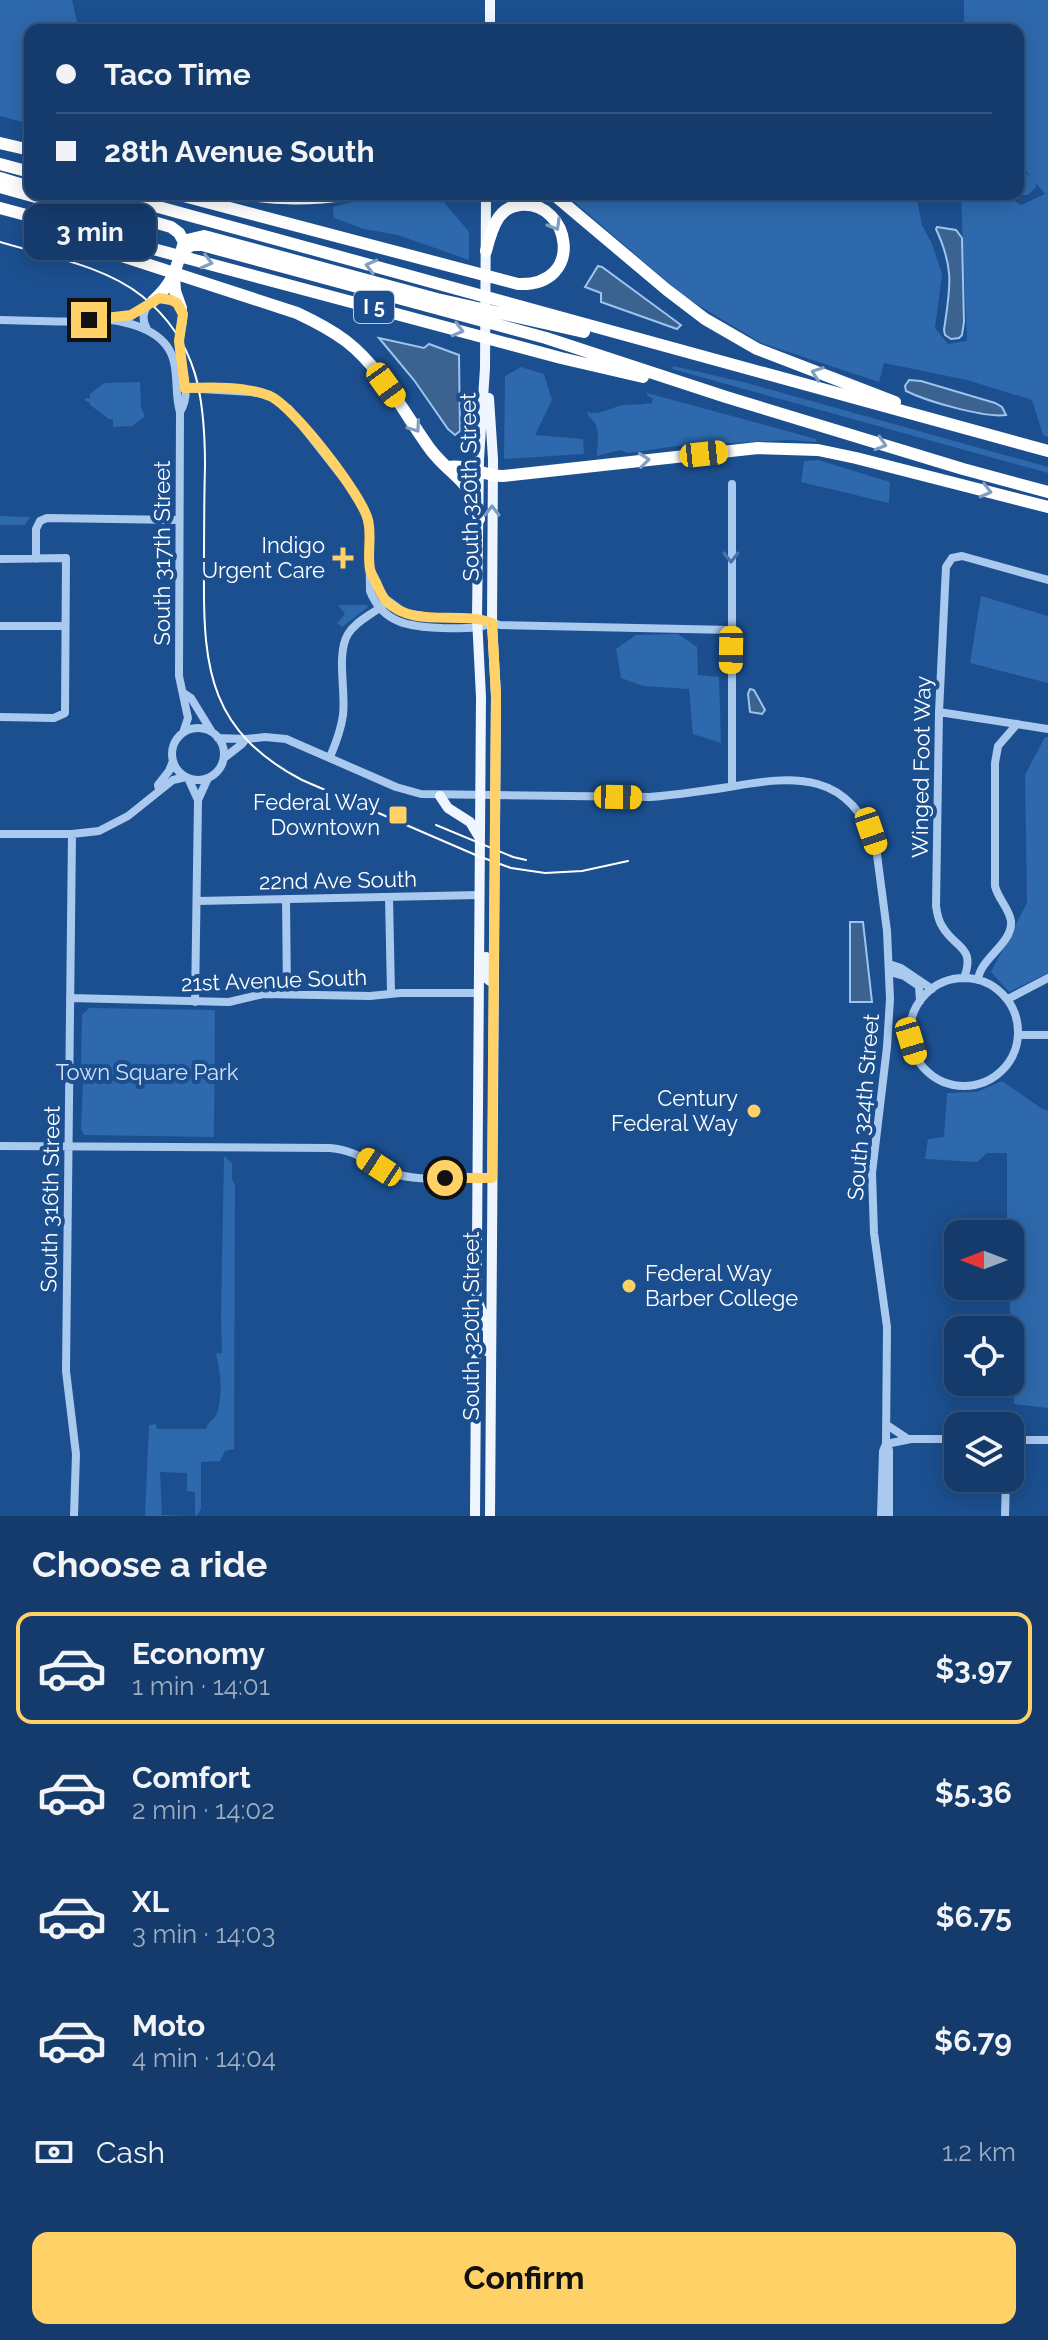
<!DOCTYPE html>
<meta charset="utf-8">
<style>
:root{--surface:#143b6b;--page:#1d4271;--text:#f1f3f6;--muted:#9dadc1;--line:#33557e;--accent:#ffd166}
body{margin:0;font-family:Raleway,sans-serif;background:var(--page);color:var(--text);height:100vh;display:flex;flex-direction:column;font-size:30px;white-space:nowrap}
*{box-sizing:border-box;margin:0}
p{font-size:26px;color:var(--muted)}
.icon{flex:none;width:44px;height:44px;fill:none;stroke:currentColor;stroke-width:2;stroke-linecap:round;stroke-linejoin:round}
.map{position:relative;height:1516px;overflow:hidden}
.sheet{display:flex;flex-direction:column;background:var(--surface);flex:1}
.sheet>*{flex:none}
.guide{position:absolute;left:24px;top:24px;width:1000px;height:176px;border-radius:16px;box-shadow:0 4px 20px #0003,0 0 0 2px var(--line);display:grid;align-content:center;height:176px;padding:0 32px;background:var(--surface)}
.needle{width:52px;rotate:270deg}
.buttons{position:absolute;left:944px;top:1220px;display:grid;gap:16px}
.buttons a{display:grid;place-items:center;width:80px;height:80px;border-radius:16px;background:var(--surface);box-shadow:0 4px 20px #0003,0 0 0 2px var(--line);font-size:40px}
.end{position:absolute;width:36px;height:36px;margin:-18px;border:10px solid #ffd166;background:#111;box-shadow:0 0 0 4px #111}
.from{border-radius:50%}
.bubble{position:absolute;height:56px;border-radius:16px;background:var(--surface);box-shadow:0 4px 20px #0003,0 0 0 2px var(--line);font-size:26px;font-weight:700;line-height:56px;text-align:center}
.car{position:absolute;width:24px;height:48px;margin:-24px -12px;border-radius:10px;box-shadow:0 0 6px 2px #0007;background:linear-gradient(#f5c518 24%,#345 0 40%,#f5c518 0 76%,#345 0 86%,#f5c518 0)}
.guide b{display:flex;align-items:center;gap:28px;height:76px;font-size:30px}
.guide b+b{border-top:2px solid var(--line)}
.guide i{width:20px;height:20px;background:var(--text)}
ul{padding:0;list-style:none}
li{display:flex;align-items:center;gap:24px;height:112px;margin:0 16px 12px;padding:0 16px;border:4px solid transparent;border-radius:16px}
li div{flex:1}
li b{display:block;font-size:30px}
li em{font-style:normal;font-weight:700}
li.selected{border-color:var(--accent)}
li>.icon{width:72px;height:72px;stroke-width:1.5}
h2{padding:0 32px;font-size:36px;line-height:96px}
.pay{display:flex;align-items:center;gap:20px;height:88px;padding:0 32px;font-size:30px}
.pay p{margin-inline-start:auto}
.button{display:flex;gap:16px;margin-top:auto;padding:16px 32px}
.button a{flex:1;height:92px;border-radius:16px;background:var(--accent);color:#111;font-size:32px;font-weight:700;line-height:92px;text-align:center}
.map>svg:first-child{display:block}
</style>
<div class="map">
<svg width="1048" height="1516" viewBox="0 0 1048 1516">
<rect width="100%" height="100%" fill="#1b4f8f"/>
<path fill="#2e69ad" d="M0 0H72L79 30H30V124L0 116Z
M964 0H1048V437L1043 435 1032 400 967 380 884 363 879 382 761 343 685 297 565 194H916L922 225 932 244 942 274 935 328 948 344 967 341 961 194H1005L1021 205 1045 194 1036 183V187L1028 195H1021L1018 192V168L1031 177 1018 160V30H964Z
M384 194H437L469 232V260L398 235 364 229 334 218 333 207Z
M673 366 747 383 1048 467V473L672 369Z
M521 367 544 374 552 400 535 435 583 439 584 454 504 459 505 376Z
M140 382 141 408 145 416 132 426 113 427V419H109L90 405 89 402 85 401V398H90V394L104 383Z
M647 393 816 439 817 442 789 440 677 446 628 453 620 450 597 456C597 442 602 425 589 417L587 412C602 416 611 406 626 405 635 404 643 405 652 403L653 399 647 395Z
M818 460 890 482 889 503 801 482 804 461Z
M0 516 30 517 25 525H0Z
M981 596 1048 616V683L970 663Z
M338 605H366L368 607 342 627 337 623 345 614Z
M678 634 697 647 698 675 719 677 721 743 693 734 689 689 643 686 621 678 616 649 636 635Z
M1045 737H1048V973L1009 992 991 972 1027 903 1025 775Z
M89 1008 215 1010 214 1137 84 1135 81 1129 83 1083 81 1070 82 1015Z
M1002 1081 1041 1108 1048 1111V1408L1014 1404 1009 1286 1010 1234H1007V1153H987L977 1162 925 1159 928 1139 944 1137 947 1093 977 1092Z
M224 1156 232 1163V1179L235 1185 234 1449 225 1451 220 1461 201 1462V1509L197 1515 195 1516V1492L187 1491V1473L160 1472 162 1515 187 1516H145L149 1425 156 1424 157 1429H206C208 1421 214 1421 217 1413 223 1394 221 1373 216 1354L222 1353 221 1317Z"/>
<path fill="#3c6290" stroke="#9cc4f0" stroke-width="2" d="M937 227 956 230 962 238 964 322 962 335 959 338 951 339 945 335 944 330C950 288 955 270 936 229Z
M598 266 602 267 681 325 677 329 601 302V293L585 287Z
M379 338 424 348 429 344 459 355 460 431 455 435 448 429 414 380Z
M909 380 921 381 995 403 1002 407 1006 415C984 418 926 401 906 391L905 386Z
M750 689 754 690 765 710 762 714 750 712 748 694Z
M850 922H863L872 1002H850Z"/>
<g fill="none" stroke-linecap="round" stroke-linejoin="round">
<path stroke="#a9c9ee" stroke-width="8" d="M104 319C131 322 167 331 174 362 178 379 175 396 180 412L179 676 188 718 183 733
M0 320C40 320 112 328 146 308
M147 329C141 319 143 308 153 301 167 295 185 302 183 320 182 329 179 336 179 345 180 367 193 392 180 412
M185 388 251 392 269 395 289 409 355 493 365 511 369 529 370 591C383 624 411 627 442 628 460 628 475 630 492 623
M732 484V786
M0 559 66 558 65 713 54 718 0 717
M36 559V529L40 521 47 518 179 520
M371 575 376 581 383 597 405 613 430 617 477 618 500 625 731 630
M0 626H65
M185 694 191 698 212 732
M939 712 1048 729
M172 754a26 26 0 1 1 52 0a26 26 0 1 1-52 0Z
M218 738 246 739
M330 757C336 743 341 730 343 715 346 691 336 654 348 634 356 621 371 615 382 606
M224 758 242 744 246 739 265 737 286 739 396 787 421 794 650 797C676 795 703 791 729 787 795 775 850 771 876 847L887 931 890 999 887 1047 872 1173 874 1233 887 1327 886 1444 889 1450V1516
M188 778 198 800
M159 790 158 785 169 771 173 761
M0 834H72L99 831 128 816 173 780 186 777
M72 834 66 1371 76 1454 74 1516
M389 897 391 993
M286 899 287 994
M197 901 479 895
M889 964 901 968 932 989
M890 972 904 976 919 986 920 1001
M964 978C976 946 955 949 942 926 938 920 937 913 936 906L939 712 946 567 952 558 962 556 1048 580
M910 1032a54 54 0 1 1 108 0a54 54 0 1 1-108 0Z
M978 980C980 958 1013 944 1011 921 1009 908 998 899 995 886V763L998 746 1017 724
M70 998 229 1002 263 994 370 996 400 993H479
M1008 999 1048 978
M195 1002 198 800 208 778
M1018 1035H1048
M0 1146 330 1148C362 1151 371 1167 399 1175 428 1182 462 1177 492 1178
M887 1425 908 1439
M1010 1440H1048
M886 1444 911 1439H958
M881 1516 883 1451 886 1444
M1005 1516 1006 1478"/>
<path stroke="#f0f6ff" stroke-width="10" d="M490 30V0
M489 398 493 459 492 623 496 696 490 1516
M440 796 448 808 470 822 479 837
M486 957V978L493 983
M478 1302 484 1317 483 1349 491 1353
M475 1516 481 697 477 618 479 459 485 368 486 194"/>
<path stroke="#fff" stroke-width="12" d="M0 143 30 150
M0 164 30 172
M0 178 30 187
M0 187 68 206
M56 194 171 227 179 233 184 242C176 269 174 282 153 301
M111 194 1048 451
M176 194 518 284C586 287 571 200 520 205 512 206 504 210 499 217 492 227 489 239 486 251
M242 194C278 200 313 200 349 194
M553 194 667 290 705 319 757 349 895 402
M0 208 561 358 643 377
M31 219 48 232 297 313C314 321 330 329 346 341 382 369 404 413 430 449 452 478 472 479 479 519
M187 240 204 236 437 299 584 332
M181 252 192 245H202L546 338 726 397 963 469 1048 492
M174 276 175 291 181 308
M448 467C467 464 484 476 503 476L758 448 818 450 856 458 1048 507"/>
<path stroke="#fff" stroke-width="2" d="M0 242C46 256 103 265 142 296 198 341 205 398 205 466 204 502 204 539 204 576 203 671 211 732 302 780L478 856 511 868 545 873 582 871 628 861
M436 825 513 857 526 860"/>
</g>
<defs><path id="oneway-chevron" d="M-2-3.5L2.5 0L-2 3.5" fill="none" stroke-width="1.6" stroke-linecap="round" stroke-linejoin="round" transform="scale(2)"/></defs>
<g stroke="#829ec1">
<use href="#oneway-chevron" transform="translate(555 225) rotate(60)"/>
<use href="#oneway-chevron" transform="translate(207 262) rotate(15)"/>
<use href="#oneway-chevron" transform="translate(371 266) rotate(-165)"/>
<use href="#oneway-chevron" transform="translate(458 330) rotate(15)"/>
<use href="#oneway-chevron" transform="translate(817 373) rotate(-160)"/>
<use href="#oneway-chevron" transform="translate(415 427) rotate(55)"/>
<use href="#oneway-chevron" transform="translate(881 444) rotate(17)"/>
<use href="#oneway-chevron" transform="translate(644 460) rotate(-6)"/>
<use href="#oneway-chevron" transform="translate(986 491) rotate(14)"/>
</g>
<use stroke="#7b9ac1" href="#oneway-chevron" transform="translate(492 511) rotate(-90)"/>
<use stroke="#4674ac" href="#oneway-chevron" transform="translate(731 557) rotate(90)"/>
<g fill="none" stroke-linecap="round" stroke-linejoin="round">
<path stroke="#ffd166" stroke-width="10" d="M89 320 131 315 159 298 171 300 177 303 183 314 179 341 185 388C212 387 245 386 270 396 293 406 362 495 368 520 372 536 367 553 370 569 371 575 375 579 377 585 380 591 382 596 386 601 414 629 459 610 492 623L496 696 492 1178H445"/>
</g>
<g fill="#ffd166" stroke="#1b4f8f" stroke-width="3">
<path d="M339 546h8v8h8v8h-8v8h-8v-8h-8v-8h8z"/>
<rect x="388" y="805" width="20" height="20" rx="4"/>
<circle cx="754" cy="1111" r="8"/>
<circle cx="629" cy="1286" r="8"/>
</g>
<g text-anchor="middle" stroke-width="8" stroke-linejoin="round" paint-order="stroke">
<rect fill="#1b4f8f" stroke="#bbcadd" stroke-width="2" x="354" y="291" width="40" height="32" rx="6"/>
<g font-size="20" font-weight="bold" fill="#fff">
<text x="374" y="314">I 5</text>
</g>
<g font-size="22" fill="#fff" stroke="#1b4f8f">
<text transform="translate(469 487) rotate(-91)" y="8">South 320th Street</text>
<text transform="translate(162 553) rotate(-90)" y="8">South 317th Street</text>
<text transform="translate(921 767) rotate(-89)" y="8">Winged Foot Way</text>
<text transform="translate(338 880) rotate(-1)" y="8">22nd Ave South</text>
<text transform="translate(274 980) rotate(-2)" y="8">21st Avenue South</text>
<text transform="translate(863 1107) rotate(-85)" y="8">South 324th Street</text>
<text transform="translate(50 1199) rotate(-89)" y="8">South 316th Street</text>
<text transform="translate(471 1326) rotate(-90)" y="8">South 320th Street</text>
</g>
<g font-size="22" fill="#fff" stroke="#1b4f8f" text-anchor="end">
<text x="325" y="553">Indigo<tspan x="325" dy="25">Urgent Care</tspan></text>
<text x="380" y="810">Federal Way<tspan x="380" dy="25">Downtown</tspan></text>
<text x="738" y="1106">Century<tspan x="738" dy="25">Federal Way</tspan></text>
<text x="645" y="1281" text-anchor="start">Federal Way<tspan x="645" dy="25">Barber College</tspan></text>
</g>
<g font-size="22" fill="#cfe3fa" stroke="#1b4f8f">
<text x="147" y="1080">Town Square Park</text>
</g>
</g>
</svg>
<div class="buttons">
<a><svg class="needle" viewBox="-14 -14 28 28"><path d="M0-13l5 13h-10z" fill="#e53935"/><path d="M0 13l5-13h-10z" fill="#9dadc1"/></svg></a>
<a><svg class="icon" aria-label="locate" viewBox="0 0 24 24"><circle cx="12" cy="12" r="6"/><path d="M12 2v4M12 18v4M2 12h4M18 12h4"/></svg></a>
<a><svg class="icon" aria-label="layers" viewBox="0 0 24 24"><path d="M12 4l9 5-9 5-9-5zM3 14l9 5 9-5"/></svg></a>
</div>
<i class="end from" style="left:445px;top:1178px"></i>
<i class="end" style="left:89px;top:320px"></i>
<div class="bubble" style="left:24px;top:204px;width:132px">3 min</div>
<i class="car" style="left:386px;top:385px;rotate:144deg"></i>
<i class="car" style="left:704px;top:454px;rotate:84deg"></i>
<i class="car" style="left:731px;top:650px;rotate:181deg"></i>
<i class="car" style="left:618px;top:797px;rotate:91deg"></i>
<i class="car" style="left:871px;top:831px;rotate:161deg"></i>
<i class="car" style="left:911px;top:1041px;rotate:163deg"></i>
<i class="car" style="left:379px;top:1167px;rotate:303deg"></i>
<div class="guide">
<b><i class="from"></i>Taco Time</b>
<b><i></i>28th Avenue South</b>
</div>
</div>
<section class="sheet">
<h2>Choose a ride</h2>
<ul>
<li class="selected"><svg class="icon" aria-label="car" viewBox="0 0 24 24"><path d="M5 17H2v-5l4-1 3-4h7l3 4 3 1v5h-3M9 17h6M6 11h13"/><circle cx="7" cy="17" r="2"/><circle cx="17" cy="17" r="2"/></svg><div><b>Economy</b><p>1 min · 14:01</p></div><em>$3.97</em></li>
<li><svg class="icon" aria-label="car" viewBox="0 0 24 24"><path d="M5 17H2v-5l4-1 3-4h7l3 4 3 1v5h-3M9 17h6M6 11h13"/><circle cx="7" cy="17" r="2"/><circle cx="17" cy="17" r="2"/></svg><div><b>Comfort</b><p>2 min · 14:02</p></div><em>$5.36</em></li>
<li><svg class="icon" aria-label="car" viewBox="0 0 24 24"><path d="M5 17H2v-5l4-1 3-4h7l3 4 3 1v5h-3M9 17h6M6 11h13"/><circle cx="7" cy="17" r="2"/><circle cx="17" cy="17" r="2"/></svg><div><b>XL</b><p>3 min · 14:03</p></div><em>$6.75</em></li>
<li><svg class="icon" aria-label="car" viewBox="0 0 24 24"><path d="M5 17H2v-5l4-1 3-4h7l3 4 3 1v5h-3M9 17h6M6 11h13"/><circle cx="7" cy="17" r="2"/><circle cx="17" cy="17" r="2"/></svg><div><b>Moto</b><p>4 min · 14:04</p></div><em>$6.79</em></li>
</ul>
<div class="pay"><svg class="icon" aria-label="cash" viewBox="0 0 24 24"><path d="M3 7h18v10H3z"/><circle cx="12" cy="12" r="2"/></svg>Cash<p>1.2 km</p></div>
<div class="button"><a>Confirm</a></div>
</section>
